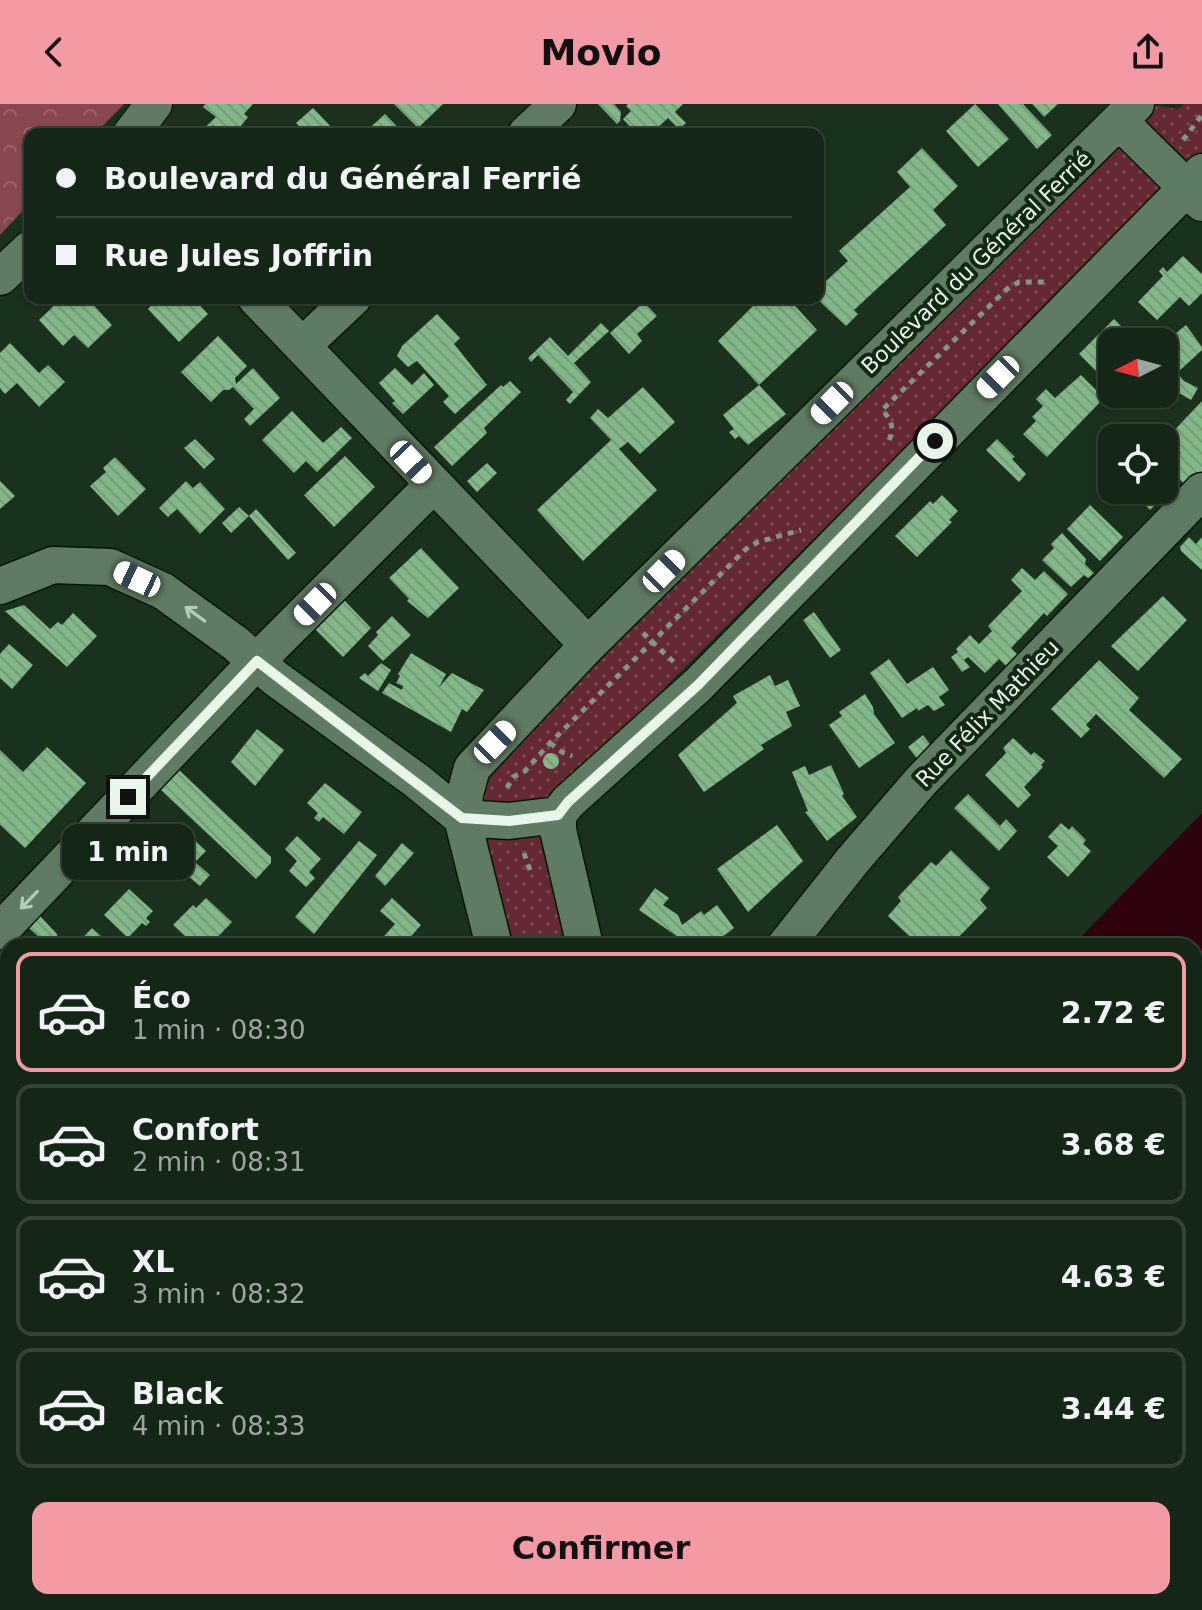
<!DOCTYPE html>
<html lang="fr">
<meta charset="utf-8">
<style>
:root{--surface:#142616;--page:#213223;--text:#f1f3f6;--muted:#9da5a1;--line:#334335;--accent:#f49aa4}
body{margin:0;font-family:"DejaVu Sans",sans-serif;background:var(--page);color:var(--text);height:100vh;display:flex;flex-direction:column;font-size:30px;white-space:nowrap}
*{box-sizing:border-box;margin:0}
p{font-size:26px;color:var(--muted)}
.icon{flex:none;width:44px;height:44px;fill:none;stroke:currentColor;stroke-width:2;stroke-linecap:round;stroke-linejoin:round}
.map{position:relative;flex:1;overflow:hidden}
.drawer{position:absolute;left:0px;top:834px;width:1202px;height:672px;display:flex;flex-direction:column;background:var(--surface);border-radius:24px 24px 0 0;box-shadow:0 2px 6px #0004,0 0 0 2px var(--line)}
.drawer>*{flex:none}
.top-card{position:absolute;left:24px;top:24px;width:800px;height:176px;border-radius:16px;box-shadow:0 2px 6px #0004,0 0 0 2px var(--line);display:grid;align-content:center;height:176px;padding:0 32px;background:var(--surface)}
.needle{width:52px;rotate:264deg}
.tools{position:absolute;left:1098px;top:224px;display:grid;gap:16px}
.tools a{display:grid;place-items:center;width:80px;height:80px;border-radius:16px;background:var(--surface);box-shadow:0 2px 6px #0004,0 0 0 2px var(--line);font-size:40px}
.end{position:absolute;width:36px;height:36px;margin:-18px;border:10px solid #e7f6e8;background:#111;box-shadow:0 0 0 4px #111}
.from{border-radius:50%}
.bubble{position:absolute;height:56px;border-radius:16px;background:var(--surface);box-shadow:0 2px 6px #0004,0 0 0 2px var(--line);font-size:26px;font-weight:700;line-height:56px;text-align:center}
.car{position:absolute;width:24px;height:48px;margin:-24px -12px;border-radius:10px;box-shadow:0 0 6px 2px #0007;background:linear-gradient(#fff 24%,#345 0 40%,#fff 0 76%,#345 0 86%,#fff 0)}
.top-card b{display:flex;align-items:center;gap:28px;height:76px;font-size:30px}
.top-card b+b{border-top:2px solid var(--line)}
.top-card i{width:20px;height:20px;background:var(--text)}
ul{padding:14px 0 0;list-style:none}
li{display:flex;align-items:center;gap:24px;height:120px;margin:0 16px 12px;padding:0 16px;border:4px solid var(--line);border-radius:16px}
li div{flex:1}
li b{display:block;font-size:30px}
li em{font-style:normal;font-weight:700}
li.selected{border-color:var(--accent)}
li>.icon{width:72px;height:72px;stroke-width:1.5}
.action{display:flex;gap:16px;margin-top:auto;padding:16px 32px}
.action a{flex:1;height:92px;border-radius:16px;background:var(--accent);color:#111;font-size:32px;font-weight:700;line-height:92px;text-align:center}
header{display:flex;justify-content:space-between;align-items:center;height:104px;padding:0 32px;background:var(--accent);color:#111;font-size:36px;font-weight:700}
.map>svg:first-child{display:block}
</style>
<header><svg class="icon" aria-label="back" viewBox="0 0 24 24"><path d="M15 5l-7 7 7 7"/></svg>Movio<svg class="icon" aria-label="share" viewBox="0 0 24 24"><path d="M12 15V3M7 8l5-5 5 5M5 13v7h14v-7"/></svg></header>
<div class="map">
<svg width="1202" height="1506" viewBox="0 0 1202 1506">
<defs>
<pattern id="forest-crowns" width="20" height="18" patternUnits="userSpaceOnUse" patternTransform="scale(2)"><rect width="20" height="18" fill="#894750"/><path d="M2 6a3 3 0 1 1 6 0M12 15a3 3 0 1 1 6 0" fill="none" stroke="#9a6269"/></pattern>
<pattern id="park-dots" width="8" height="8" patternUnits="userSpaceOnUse" patternTransform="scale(2)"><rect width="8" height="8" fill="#632831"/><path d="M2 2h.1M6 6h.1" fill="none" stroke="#79484f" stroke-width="1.8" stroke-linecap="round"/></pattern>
<pattern id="building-back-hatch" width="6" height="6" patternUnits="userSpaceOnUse" patternTransform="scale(2)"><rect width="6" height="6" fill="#82b888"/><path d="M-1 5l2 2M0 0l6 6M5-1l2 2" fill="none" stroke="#739c78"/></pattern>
</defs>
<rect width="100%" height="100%" fill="#1a321d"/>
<path fill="url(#forest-crowns)" d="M0 0H124L95 30H30V99L0 131Z"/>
<path fill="url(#park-dots)" d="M1184 0H1202V55L1168 81 551 697 574 842H508L476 702 481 672 1152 1 1178 5Z"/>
<path fill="#2f030d" d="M1202 709V1080L1194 1089V842H1072Z
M529 1498H843L837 1506H522Z"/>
<path fill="url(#building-back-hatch)" d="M205 0H253L244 10 248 13 236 28 233 26 229 30H198L216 13 203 3Z
M394 0H443L418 24Z
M598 0H614L621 8 620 17 617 20Z
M628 0H683L675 8 686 19 679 25 668 14 651 30H637L623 15 631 7 626 2Z
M975 0 1009 35 978 63 946 27Z
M998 0H1023L1052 31 1037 45Z
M1032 0H1058L1044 13Z
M313 4 335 27 338 30H316L310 23 305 28 296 19Z
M385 10 404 30H363Z
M922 44 958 82 933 106 946 121 854 206 858 210 846 222 816 194H818V168L826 177 848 157 839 147 910 83 897 68Z
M1183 152 1202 170V189L1189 202 1180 193 1157 216 1138 198 1163 172 1159 167 1163 163 1167 168Z
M62 194H87L112 221 88 244 74 231 63 242 39 216Z
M158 194H193L208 210 179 238 148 205Z
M751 194H788L817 226 759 281 718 237 756 199Z
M644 198 657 212 637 230 642 237 629 250 610 229Z
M437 210 460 234 454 240 487 281 455 310 443 298 449 292 417 257 408 263 397 252 402 242Z
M1114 215 1137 238H1112V271L1106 277 1079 250Z
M601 219 609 227 574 259 591 278 570 300 566 296 573 288 538 251 531 258 528 254 550 233 568 252Z
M1186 221 1202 243V246L1177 269 1184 277 1198 284 1191 296 1167 282 1171 275 1164 267V256L1178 243 1170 234Z
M218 232 247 262 235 274 236 280 253 264 280 294 250 322 244 315 254 305 233 283 229 286H223L211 298 181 268Z
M10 239 39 269 48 261 65 278 39 303 17 279 5 290 0 284V249Z
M395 264 412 281 424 269 434 281 403 310 392 299 395 297 379 279Z
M1081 271 1104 294 1047 353 1023 330 1036 317 1032 313 1043 302 1036 295 1046 285 1055 294Z
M510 277 521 288 484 324 487 329 452 362 434 343 501 281 503 283Z
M759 281 786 310 748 341 739 332 735 335 729 328 734 325 723 311Z
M643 283 675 318 640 350 628 338 619 345 657 386 583 457 537 406 611 336 590 314 598 305 608 314Z
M1202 297V377L1192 387 1167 364 1181 349 1166 335Z
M292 307 323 339 341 323 352 334 317 368 306 357 294 369 262 336Z
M195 335 215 355 204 365 184 344Z
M997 335 1015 353 1012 355 1026 370 1019 378 986 346Z
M345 352 375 383 334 423 304 391Z
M115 353 146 385 118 412 90 382 106 368 103 364Z
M487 359 497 369 477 388 467 377Z
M0 377 15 392 0 405Z
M186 377 193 384 200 378 225 405 200 430 177 405 168 413 159 404Z
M1164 380 1170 386 1150 406 1130 386H1164Z
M942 391 958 407 949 416 952 418 917 453 895 432 930 397 933 400Z
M1090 401 1123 433 1100 457 1067 425Z
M239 403 249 412 231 429 222 419Z
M256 405 296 449 288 456 249 412Z
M1062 429 1086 455 1085 460 1094 469 1088 474 1084 471 1071 483 1042 456 1054 444 1051 440Z
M1189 433 1196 440 1202 433V466L1181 447 1180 443Z
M421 444 459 484 428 514 407 497 409 495 389 474Z
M1022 464 1035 476 1044 467 1068 490 1047 512 1044 509 1011 544 1027 560 1015 571 999 555 985 569 968 553 964 556 970 563 962 568 951 553 958 548 956 545 970 531 979 540 992 527 988 522 1022 487 1011 476Z
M1163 492 1187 516 1138 567 1111 542Z
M343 495 371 524 343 553 314 524Z
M24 501 50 525 58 518 62 521 73 509 97 532 67 563 5 507Z
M814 508 841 546 830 554 803 516Z
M392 512 411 531 383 557 368 542 378 531 376 528Z
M9 540 33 561 12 585 0 574V550Z
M411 549 446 570 439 583 452 569 484 586 467 608 462 605 451 628 382 589 389 579 402 586 403 582 396 579 400 572 398 570Z
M889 555 907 580 933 563 949 586 939 593 945 601 934 607 928 601 918 607 917 604 902 614 870 569Z
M1099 556 1139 594 1129 606 1182 655 1164 674 1096 610 1086 621 1090 625 1081 634 1051 605Z
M381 559 391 566 378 587 359 574 365 569 368 572Z
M770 571 775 582 788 576 800 602 786 608 792 622 761 641 764 645 704 688 678 651 737 599 733 592Z
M865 590 873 603 874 610 895 639 859 664 829 621 842 612 839 608Z
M257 625 284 646 255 682 231 658Z
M923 631 938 651 925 665 908 643Z
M1013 634 1031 651 1034 648 1045 657 1041 661 1043 663 1024 683 1031 691 1018 704 985 671 1006 649 1003 644Z
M47 643 86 679 25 744 0 721V646L23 668Z
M543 657a8 8 0 1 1 16 0a8 8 0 1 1-16 0Z
M831 661 844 690 842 692 857 713 827 737 805 708 808 707 792 668 805 662 809 671Z
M179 666 271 753V759L256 775 160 685Z
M325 679 362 708 344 730 323 713 319 718 314 714 318 709 307 699Z
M968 690 1000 722 1006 715 1017 727 999 747 954 704Z
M1061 719 1069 726 1072 722 1086 736 1083 740 1091 747 1068 773 1047 753 1058 742 1048 733Z
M777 721 803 757 748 808 717 765Z
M184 726 206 747 195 758 210 771 200 782 162 750Z
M297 732 321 755 309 768 315 774 306 783 289 767 297 757 285 745Z
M359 737 377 751 314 830 295 813Z
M402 739 414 749 385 782 375 772Z
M951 746 990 784 980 796 987 804 950 842H920L888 812 901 797 898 793 931 758 936 762Z
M655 784 669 794 663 801 678 811 682 821 701 807 704 811 717 801 734 824 714 839 716 842H691L639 806Z
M129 785 153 807 146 814 150 818 146 822 142 819 128 834 104 811Z
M206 794 232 818 209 842H196L173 821 193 801 196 804Z
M392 794 421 821 407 837 413 842 376 841 395 820 380 807Z
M40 812 57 830 58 839 56 842H49L29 824Z
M92 824 112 842H75Z
M8 907V942L0 934V915Z
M0 975 8 983V1008L0 1000Z
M0 1055 8 1063 1 1072 8 1079 5 1084 8 1093 0 1102Z
M0 1144 8 1151V1160L0 1169Z
M8 1227V1276L0 1284V1235Z
M0 1353 6 1358 8 1356V1407L4 1411 0 1407Z
M1194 1389 1202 1400V1442L1194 1448Z"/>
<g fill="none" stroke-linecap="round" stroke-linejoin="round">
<g stroke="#031906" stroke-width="39">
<path id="minor" d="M1120 18 1202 99
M131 30 154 0
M526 30 558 0
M0 173 30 145
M256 194 588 541
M302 242 353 194
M0 482 53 461 110 463 163 487 235 539 275 574 417 677 462 714 509 717 558 711
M0 827 257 557 433 381
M494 842 462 714 465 690 472 664 588 541 1136 0
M585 842 558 726V711L568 698 698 581 1202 68
M785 842 853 756 921 677 1202 387
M1194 1224 1202 1214
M0 1475 8 1482
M25 1498 34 1506
M957 1498 965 1506
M122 1506 128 1498
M399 1506 407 1498
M926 1506 934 1498"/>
</g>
<path stroke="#839685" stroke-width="5" stroke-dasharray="6 6" stroke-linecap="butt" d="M1183 36 1202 11
M889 336C895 324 891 315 882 306L1007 185 1019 178H1046
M643 529 677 561
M550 639 562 648 572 652
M507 684 513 673 525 667 550 639 746 445 758 438 801 426
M524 749 531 769
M1194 1140 1202 1131
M1194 1178 1202 1169
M872 1506 869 1503 873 1498"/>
<use href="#minor" stroke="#607b63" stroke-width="36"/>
</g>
<defs><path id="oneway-shaft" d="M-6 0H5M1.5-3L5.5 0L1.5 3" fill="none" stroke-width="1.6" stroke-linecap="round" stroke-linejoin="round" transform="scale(2)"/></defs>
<g stroke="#b8cbb9">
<use href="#oneway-shaft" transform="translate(195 510) rotate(-144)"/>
<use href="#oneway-shaft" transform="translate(29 796) rotate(134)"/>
</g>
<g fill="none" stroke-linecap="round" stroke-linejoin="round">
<path stroke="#e7f6e8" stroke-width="10" d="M128 693 257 557 462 714 509 717 558 711 568 698 698 581 935 337"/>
</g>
<g text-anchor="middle" stroke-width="8" stroke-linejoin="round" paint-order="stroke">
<g font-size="22" fill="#e7f6e8" stroke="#102814">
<text transform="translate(976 158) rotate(-44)" y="8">Boulevard du Général Ferrié</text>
<text transform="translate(987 609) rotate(-46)" y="8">Rue Félix Mathieu</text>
</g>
</g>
</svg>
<div class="tools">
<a><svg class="needle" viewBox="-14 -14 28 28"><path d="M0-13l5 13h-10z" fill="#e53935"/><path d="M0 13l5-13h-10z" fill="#9da5a1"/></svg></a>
<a><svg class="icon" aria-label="locate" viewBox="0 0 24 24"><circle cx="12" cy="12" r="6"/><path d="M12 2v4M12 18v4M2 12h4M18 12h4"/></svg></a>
</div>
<i class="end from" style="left:935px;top:337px"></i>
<i class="end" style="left:128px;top:693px"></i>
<div class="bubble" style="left:62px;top:720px;width:132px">1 min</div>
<i class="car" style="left:998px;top:273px;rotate:225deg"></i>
<i class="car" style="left:832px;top:299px;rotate:225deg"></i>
<i class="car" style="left:411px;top:358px;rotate:137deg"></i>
<i class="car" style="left:664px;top:467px;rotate:45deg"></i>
<i class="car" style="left:137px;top:475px;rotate:295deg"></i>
<i class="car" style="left:315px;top:500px;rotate:225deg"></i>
<i class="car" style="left:495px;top:638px;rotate:44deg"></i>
<div class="top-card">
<b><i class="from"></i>Boulevard du Général Ferrié</b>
<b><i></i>Rue Jules Joffrin</b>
</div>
<section class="drawer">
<ul>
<li class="selected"><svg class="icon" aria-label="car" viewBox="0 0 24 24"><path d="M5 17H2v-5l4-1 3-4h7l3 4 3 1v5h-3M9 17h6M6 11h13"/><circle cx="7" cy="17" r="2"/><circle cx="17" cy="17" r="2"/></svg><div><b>Éco</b><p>1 min · 08:30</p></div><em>2.72 €</em></li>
<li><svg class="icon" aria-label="car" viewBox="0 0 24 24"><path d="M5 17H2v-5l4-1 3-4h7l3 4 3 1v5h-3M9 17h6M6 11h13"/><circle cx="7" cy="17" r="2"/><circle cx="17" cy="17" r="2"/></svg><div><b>Confort</b><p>2 min · 08:31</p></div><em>3.68 €</em></li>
<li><svg class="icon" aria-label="car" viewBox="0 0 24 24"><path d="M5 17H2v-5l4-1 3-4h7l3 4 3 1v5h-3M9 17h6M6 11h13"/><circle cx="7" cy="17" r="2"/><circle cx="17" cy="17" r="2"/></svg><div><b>XL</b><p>3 min · 08:32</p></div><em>4.63 €</em></li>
<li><svg class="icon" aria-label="car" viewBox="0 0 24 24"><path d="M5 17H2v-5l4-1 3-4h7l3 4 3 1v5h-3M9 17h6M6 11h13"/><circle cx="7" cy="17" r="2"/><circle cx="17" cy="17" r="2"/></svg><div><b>Black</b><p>4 min · 08:33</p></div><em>3.44 €</em></li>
</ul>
<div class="action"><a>Confirmer</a></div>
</section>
</div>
